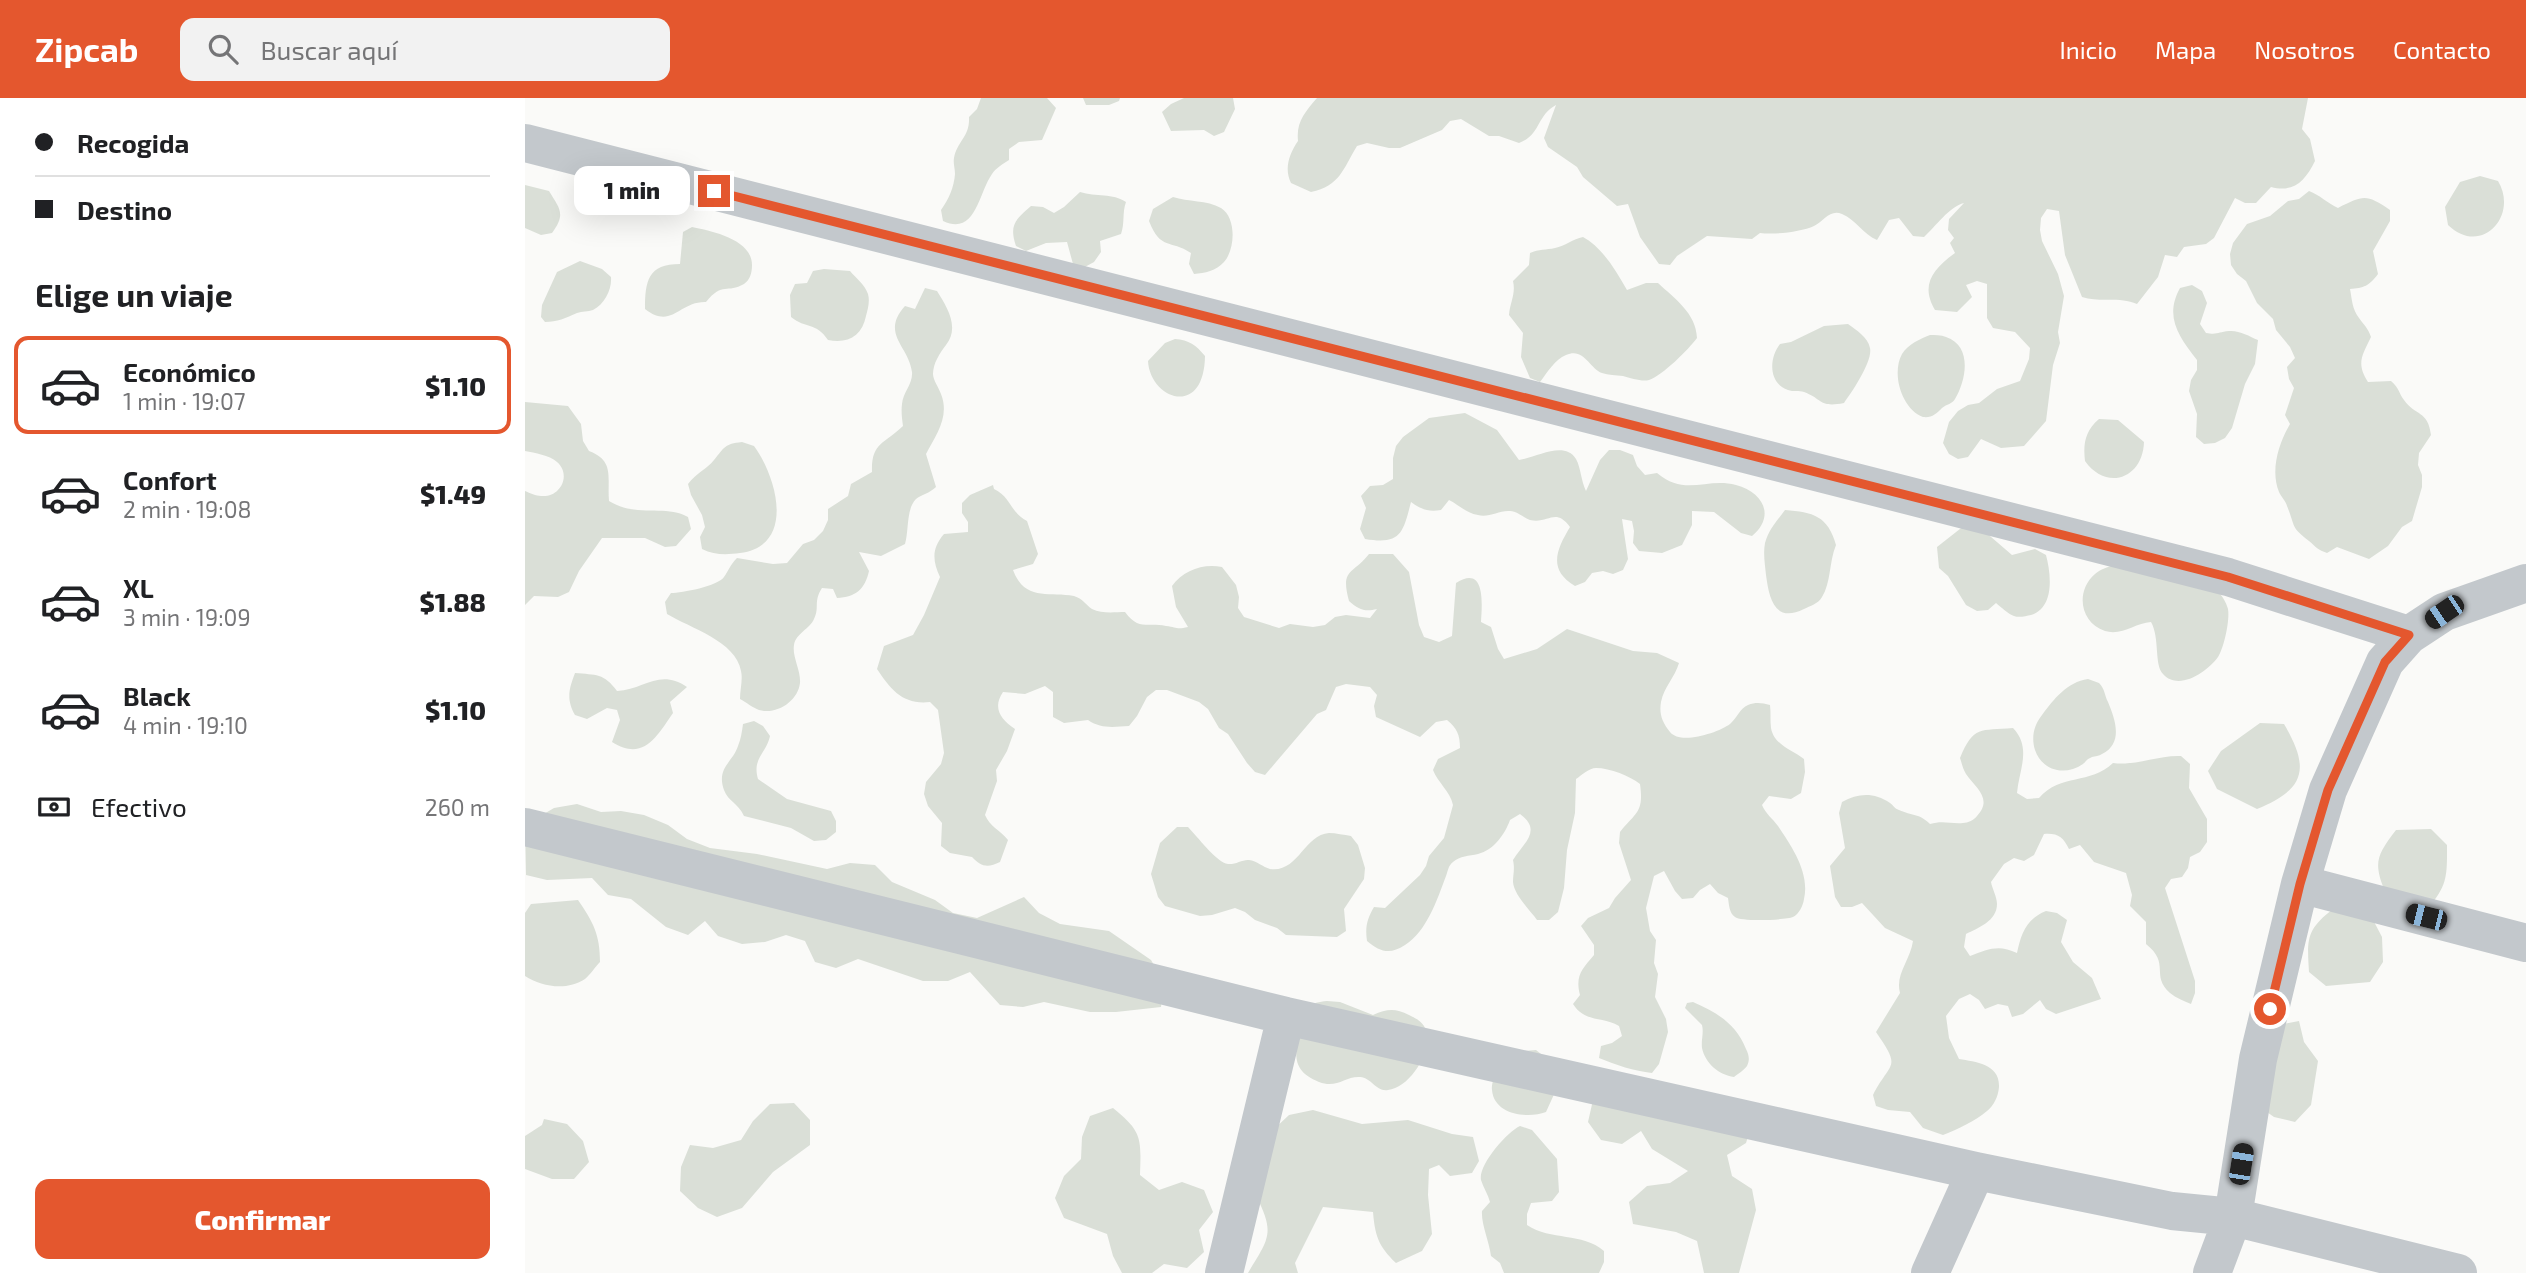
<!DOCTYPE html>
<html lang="es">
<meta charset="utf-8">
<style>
:root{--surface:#fff;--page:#f2f2f2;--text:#202124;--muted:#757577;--line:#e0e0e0;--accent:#e4572e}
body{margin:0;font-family:"Exo 2",sans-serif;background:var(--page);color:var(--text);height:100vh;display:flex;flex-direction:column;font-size:26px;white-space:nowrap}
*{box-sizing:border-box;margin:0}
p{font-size:23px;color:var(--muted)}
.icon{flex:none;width:38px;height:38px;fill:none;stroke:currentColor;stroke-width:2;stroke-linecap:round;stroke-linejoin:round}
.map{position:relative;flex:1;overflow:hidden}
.panel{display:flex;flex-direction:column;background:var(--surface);width:525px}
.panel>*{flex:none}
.top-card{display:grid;align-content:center;height:154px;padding:0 35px;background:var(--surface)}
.end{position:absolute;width:32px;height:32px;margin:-16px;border:9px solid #e4572e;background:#fff;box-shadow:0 0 0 4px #fff}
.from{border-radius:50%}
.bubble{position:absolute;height:49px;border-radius:14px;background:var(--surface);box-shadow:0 7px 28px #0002;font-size:23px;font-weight:800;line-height:49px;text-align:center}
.car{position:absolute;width:21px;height:42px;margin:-21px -10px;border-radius:9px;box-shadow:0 0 5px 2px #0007;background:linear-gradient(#222 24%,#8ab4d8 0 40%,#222 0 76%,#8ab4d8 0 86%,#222 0)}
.top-card b{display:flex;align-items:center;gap:24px;height:66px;font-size:26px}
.top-card b+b{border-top:2px solid var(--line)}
.top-card i{width:18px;height:18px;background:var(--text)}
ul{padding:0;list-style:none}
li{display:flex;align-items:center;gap:21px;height:98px;margin:0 14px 10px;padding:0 21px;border:4px solid transparent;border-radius:14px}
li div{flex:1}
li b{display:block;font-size:26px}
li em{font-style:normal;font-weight:800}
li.on{border-color:var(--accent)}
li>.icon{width:63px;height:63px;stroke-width:1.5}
h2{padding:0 35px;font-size:32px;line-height:84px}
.pay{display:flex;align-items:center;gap:18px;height:77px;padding:0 35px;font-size:26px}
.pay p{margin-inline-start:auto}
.button{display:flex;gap:14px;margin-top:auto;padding:14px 35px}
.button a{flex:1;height:80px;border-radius:14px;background:var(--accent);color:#fff;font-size:28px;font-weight:800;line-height:80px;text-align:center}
header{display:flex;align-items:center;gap:42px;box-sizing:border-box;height:98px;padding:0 35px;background:var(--accent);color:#fff}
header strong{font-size:33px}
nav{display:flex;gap:38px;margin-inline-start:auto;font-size:24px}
.search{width:490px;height:63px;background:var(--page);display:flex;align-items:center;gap:18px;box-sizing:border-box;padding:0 24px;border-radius:14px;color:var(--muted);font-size:26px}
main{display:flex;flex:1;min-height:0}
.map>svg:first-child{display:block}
</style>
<header>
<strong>Zipcab</strong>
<div class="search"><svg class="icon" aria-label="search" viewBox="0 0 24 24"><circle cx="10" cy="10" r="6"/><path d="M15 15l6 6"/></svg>Buscar aquí</div>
<nav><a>Inicio</a><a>Mapa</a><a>Nosotros</a><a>Contacto</a></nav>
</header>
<main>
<section class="panel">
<div class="top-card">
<b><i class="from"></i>Recogida</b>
<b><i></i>Destino</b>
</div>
<h2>Elige un viaje</h2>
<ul>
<li class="on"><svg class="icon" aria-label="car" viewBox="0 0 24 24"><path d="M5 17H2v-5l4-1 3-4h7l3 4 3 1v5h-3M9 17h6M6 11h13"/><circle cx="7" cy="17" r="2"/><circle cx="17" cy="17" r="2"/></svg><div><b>Económico</b><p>1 min · 19:07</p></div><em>$1.10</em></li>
<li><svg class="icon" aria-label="car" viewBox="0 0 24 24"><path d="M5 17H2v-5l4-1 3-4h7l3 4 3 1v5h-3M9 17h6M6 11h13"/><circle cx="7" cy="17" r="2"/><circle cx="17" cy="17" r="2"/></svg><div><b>Confort</b><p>2 min · 19:08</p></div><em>$1.49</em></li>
<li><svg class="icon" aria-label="car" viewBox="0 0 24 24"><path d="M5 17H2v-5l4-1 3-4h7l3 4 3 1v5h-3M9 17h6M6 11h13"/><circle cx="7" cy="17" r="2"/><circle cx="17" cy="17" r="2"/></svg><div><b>XL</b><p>3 min · 19:09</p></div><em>$1.88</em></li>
<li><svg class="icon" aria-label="car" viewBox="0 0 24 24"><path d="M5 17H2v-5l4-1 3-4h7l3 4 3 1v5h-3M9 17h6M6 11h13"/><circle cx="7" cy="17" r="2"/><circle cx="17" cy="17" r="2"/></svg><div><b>Black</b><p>4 min · 19:10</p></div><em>$1.10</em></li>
</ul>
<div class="pay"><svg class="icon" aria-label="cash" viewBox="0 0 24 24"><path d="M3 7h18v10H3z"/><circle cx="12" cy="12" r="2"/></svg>Efectivo<p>260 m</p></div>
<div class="button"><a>Confirmar</a></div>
</section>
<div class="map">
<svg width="2001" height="1175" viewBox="0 0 2001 1175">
<rect width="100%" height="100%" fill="#fafaf8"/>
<path fill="#dadfd7" d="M456 0H522L531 10 517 42 494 44 484 51V62C478 66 471 70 467 76 453 96 451 138 418 123L416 112C424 101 429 89 430 76 430 71 428 65 429 60 432 43 445 39 444 19L452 11Z
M558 0H595L594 3 584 7H561Z
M659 0H708L710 11 699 34 689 38 679 32 646 33 637 14 646 6Z
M792 0H1783L1777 31 1785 41 1790 63C1780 83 1769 95 1746 89L1731 105H1720L1710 100 1689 140 1681 146 1659 149 1652 159 1640 157 1633 179 1612 206C1594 198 1575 205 1557 199L1540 157 1534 113 1522 111 1516 120 1515 132 1517 143 1533 176 1539 198 1533 234 1535 245 1528 267 1521 323 1499 348 1476 350 1456 341 1443 359 1433 361 1424 356 1418 345 1424 324 1433 313 1443 307 1454 305 1472 291 1495 283 1504 261 1505 250 1490 234 1468 230 1462 220V186L1452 183 1441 187 1447 199 1432 214 1410 212C1395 187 1408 171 1430 155L1425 145 1429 140 1423 132 1424 121 1439 105C1425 108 1410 129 1399 139L1388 138 1374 120 1364 122 1352 142C1338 136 1331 122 1317 116 1305 111 1299 123 1289 128 1276 134 1249 137 1235 135L1227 141 1182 138 1152 158 1145 167 1134 166 1115 139 1103 106 1092 108 1058 79 1052 69 1023 49 1019 40 1031 7C1011 18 1016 37 994 45L974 38H964L936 21 925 23 917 32 875 50H864L842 45 832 48C818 71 815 88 786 94L766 85C759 71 764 56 773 43 771 24 780 14 792 0Z
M1955 78 1973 83C1994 118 1956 159 1923 127L1920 109 1935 84Z
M0 87 24 93C35 111 41 116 27 135L16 137 0 130Z
M1784 93C1795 97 1802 105 1813 110 1839 97 1841 96 1865 112V123L1848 153 1853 176C1844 188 1839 190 1825 191 1827 201 1827 211 1834 220 1839 227 1843 230 1846 239 1837 258 1831 265 1843 284L1866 283C1875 291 1873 294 1879 302 1890 318 1903 312 1906 337L1894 355 1893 367 1897 377V389L1887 423 1877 429 1863 448 1844 461 1812 449 1802 455C1793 452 1791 449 1784 443 1765 428 1771 430 1762 408 1761 403 1756 399 1754 394 1745 372 1754 345 1765 326L1760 317 1769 290 1764 281 1762 269 1770 260 1765 249 1751 232 1748 221 1732 205 1721 183 1712 176 1706 167 1705 156 1708 145 1722 126 1745 118 1763 103 1774 101Z
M555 94C571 99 588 95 601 104 597 115 600 125 596 136L575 143 576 154 569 164 558 170 548 166 542 144 521 145 501 153 491 148C484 127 490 122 506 108L518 109 529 115 539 109Z
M648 99C663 104 682 102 696 110 712 120 710 152 699 164 691 173 680 175 669 176L664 166 666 155C645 141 636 153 624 123L628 111Z
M167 129C186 133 227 141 227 167 227 175 225 182 219 186 202 196 198 183 181 204 154 203 147 232 120 211 120 183 123 166 155 166L158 134Z
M1058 139C1078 150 1091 173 1102 192L1121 185H1133C1150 201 1171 215 1172 240 1164 251 1137 278 1124 282 1117 284 1106 280 1098 278 1091 277 1083 277 1077 275 1064 270 1059 249 1041 257 1030 261 1022 275 1015 284L1005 280 996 259 998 235 984 217C985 204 991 196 988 183L1004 167 1005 155C1014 151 1021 152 1030 150 1040 148 1048 141 1058 139Z
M55 163 77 171 86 179C87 191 80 206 68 212 63 214 57 213 52 215 41 220 32 224 20 224L16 219 17 207 32 174Z
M299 171 325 173C331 180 340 187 343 196 345 203 343 211 341 218 337 238 323 246 303 242 291 224 281 231 266 219L265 197 270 186 282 185 288 173Z
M1667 187 1677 193 1682 205 1675 226 1681 235C1693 237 1693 234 1704 233 1714 232 1724 238 1733 242L1730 266 1720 286 1707 330 1700 340 1690 345 1679 346 1671 339 1672 316 1664 293 1666 282 1672 272V262C1654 239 1639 219 1655 190Z
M400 190 412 193C422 209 435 229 421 247 415 255 408 265 408 276 408 282 414 290 416 296 425 319 411 337 401 356L411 389C405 395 396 397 391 401 381 411 384 433 380 446L356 458 334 454 344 473C340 491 331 499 312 500L308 491 297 490C288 504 295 509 289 521 285 531 271 535 269 547 267 559 276 572 275 585 273 603 252 617 234 612 228 610 221 604 215 601 215 592 218 581 216 573 211 543 165 530 142 516L140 504 146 495C157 495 193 488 199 479 204 472 205 467 212 460L248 466 262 465 278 446 289 442 298 433 303 422V411L323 398 326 386 347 374C346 345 359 346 378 328 377 321 376 313 377 306 378 294 388 286 387 274 384 248 355 236 380 208L390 211Z
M1323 226C1331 232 1343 239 1345 250 1348 263 1327 294 1319 305 1294 310 1298 301 1279 294 1274 292 1268 294 1263 292 1243 285 1244 260 1255 246L1266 244 1299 228Z
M1405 237C1410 237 1416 237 1421 239 1448 248 1441 283 1430 301 1427 306 1422 306 1417 310 1411 316 1407 320 1398 319 1377 311 1366 276 1377 256 1383 246 1395 241 1405 237Z
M650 241C664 242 671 247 680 258 679 321 625 301 623 263L640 245Z
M0 304 43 308 56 326 58 343 64 353C90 363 82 379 84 403 111 420 140 406 163 419L166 431 151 448 140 449 120 440H77L54 473 44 494 33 499 9 498 0 507V393C5 395 11 398 16 398 35 400 47 377 32 364 24 357 10 355 0 353Z
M940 315 972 332 994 362C1011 360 1039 342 1051 361 1056 370 1056 383 1061 393L1075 362 1084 352H1095L1108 357 1112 368 1120 377 1132 375C1160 399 1182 379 1211 387 1238 394 1251 418 1227 438L1216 435 1189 414 1167 413V427L1157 447 1137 455 1114 453 1108 445 1109 433 1107 423 1097 421 1103 461 1098 472 1088 476 1078 473 1067 475 1060 484 1050 488C1022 471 1032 451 1045 429 1030 409 1024 426 1005 422 999 420 992 413 985 413 974 412 964 420 953 417 941 415 934 407 924 402L916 412C904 414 897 412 886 404 878 435 876 447 840 441L835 431 841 410 836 398 845 388 858 387 868 381V360L871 348 878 339 904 320Z
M1574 321 1593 322 1619 344C1618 380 1582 394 1560 363 1558 346 1560 333 1574 321Z
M217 344 229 348C252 379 271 448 215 455 201 457 189 457 177 451L175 439 180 429 177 417 166 397 163 386C171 375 182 371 189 362 200 349 199 346 217 344Z
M468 387 469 391C487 400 484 413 502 423L513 456 508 466 488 472C500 504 524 493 549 498 558 501 560 506 567 511 577 516 590 514 600 514 614 533 622 524 641 528 652 529 651 532 663 529L651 509 647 488C658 472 679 465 697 469L711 487 714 499 713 510 719 519 754 530 765 526 788 529 800 527 810 519 821 517 845 520 852 511C840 514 834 512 824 503 815 470 828 477 844 456H868L884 474 894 527 899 539 914 544 927 538 931 485C961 466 957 507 956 524L966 529 973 551 979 561 1012 551 1042 531 1108 553 1132 555 1154 565C1150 579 1139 589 1136 604 1134 616 1137 624 1145 634 1155 647 1193 635 1205 626 1212 620 1215 610 1223 607 1231 604 1237 605 1245 607 1246 615 1245 622 1246 630 1249 647 1267 652 1279 661L1280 674 1276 695 1266 701 1244 698 1237 707C1241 716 1247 720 1253 728 1267 749 1285 775 1279 801 1278 808 1274 816 1268 819 1261 822 1216 824 1210 819 1204 815 1204 806 1203 800L1193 795 1185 786 1175 792 1168 800 1157 801 1150 793 1139 773 1129 778 1121 810 1125 833 1131 842 1129 865 1133 876 1130 899 1141 921 1143 934 1134 966 1127 975C1109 973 1091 967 1074 960L1076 948 1087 945 1097 938 1094 928C1077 918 1060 925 1048 906L1055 897C1050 878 1057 871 1069 857V847L1056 828 1063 820 1084 810 1090 800 1106 782 1094 745 1095 734C1111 714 1119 715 1115 686 1105 678 1085 670 1071 670 1064 670 1057 677 1051 681L1050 715 1042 752 1039 790 1033 814 1024 822H1012C1005 812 989 797 988 784 988 776 990 771 988 762 998 745 1018 733 995 716L985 722C980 736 969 752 953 756 944 758 935 758 928 764 923 768 923 773 921 778 912 802 902 833 880 847 865 857 855 854 842 843 840 829 842 821 849 809L860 810 895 777 901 768 904 758 919 740 928 707C925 693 913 685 908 672L913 661 935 650C935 637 932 630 922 622L911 624 895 639 851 619 849 608 852 597 845 589 821 586 811 589 801 612 792 616 740 677 730 674 722 665 703 636 694 630 683 611 674 604 642 592H631L622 599 612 618 604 628C588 629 576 631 563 622L539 625 528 619V594L520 588 500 596 478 594C467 610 476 622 490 631L482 653 471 672 472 683 460 717C465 729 475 732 483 742L475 764C463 770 456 769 447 759L425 755 416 748 417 725 403 708 399 696 401 684 416 666 419 655 413 612 405 604C378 607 366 592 352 571L359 548 388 537 399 517 415 479C407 462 407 450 419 436L443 434V424L437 415V405L445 397Z
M1260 412C1288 414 1303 418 1311 447 1304 464 1306 485 1297 499 1293 506 1285 508 1279 511 1249 526 1244 499 1241 477 1240 466 1238 456 1240 445 1244 431 1252 423 1260 412Z
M1451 426 1487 457 1510 451 1521 457C1526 476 1530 509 1506 517 1501 518 1494 520 1489 518 1483 516 1476 509 1471 505L1463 512 1452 513 1441 507 1423 478 1414 470 1412 449 1440 427Z
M1590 467 1674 472C1683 483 1700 497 1703 511 1705 522 1699 550 1693 559 1683 573 1654 594 1638 576 1629 567 1635 540 1626 524 1610 525 1597 538 1580 533 1555 525 1550 493 1570 476 1576 471 1582 469 1590 467Z
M50 575C71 577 79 575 92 593 119 592 134 570 162 589L145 604 148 615C132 638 119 664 87 644L95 622 92 612 82 610 62 621 50 617C41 601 44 591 50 575Z
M1563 581 1574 585C1580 591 1579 596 1583 604 1590 621 1599 645 1577 656 1574 658 1570 658 1567 659 1559 663 1564 661 1558 666 1539 679 1517 672 1510 652 1506 639 1509 627 1517 617 1529 601 1542 584 1563 581Z
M229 623 238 628 245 638C241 656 227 660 233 681L262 701 306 713 311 723V734L301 742 289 743 266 730 219 718C213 705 203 703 199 692 191 670 208 664 213 648 216 641 217 633 218 626Z
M1735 625 1759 626C1785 670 1781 691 1732 711L1692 691 1683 673 1696 653Z
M1488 630C1507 650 1494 672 1492 695L1502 701 1514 700C1536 675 1565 687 1588 665 1611 668 1633 657 1656 658L1665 666 1664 690 1682 721V744L1675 754 1665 759 1663 770 1657 779 1646 781 1640 790 1670 883V895L1666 906C1659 903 1651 900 1645 895 1625 877 1646 866 1621 846V824L1605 808 1607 797 1601 775 1569 764 1555 747 1544 751C1538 739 1533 735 1519 736L1509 757 1499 763 1489 760 1479 766 1466 784C1467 790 1472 799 1472 806 1472 823 1453 830 1441 836L1439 849 1445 858C1463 851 1474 846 1492 855 1496 836 1501 821 1521 813L1532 815 1542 822 1536 844 1548 864 1567 880 1576 901 1531 916 1521 911 1515 902 1498 916 1487 919 1483 908 1473 906 1460 911 1454 902 1445 896 1434 901 1421 918 1424 940 1434 961C1451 964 1475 966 1474 989 1473 999 1469 1007 1462 1013 1450 1023 1433 1031 1418 1037L1398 1030 1385 1014 1363 1012 1351 1008 1348 997C1366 962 1377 972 1351 934L1375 895C1370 876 1385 863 1388 843L1360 830 1337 805 1327 809H1316L1310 799 1305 768 1320 750 1314 715 1317 704C1333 695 1349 694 1365 705 1370 709 1369 710 1374 712 1387 718 1394 715 1405 726 1418 722 1425 726 1438 725 1443 725 1449 722 1452 718 1468 701 1451 690 1441 676 1438 671 1437 666 1435 660 1449 627 1455 633 1488 630Z
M52 706 76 714 96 713 119 717 143 727 162 741 185 750 232 756 302 771 325 765 350 767 367 784 410 802 428 815 452 820 499 799 514 815 535 826 584 833 626 862 639 884 636 909 591 914H565L519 904 498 909 475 907 445 874 423 883H398L333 861 311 870 290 864 280 843 261 837 240 844 217 846 193 838 180 823 163 837 141 829 106 801 83 797 67 780 22 782 1 777 0 727 29 710Z
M652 729H663C672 738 692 765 703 766 710 767 718 761 724 762 732 763 738 769 745 771 773 775 779 737 804 735 811 735 819 737 826 738L833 747 840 770 839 781 819 811 821 833 812 839 761 837 752 830 730 822 720 814 710 810 687 817 675 818 640 808 633 799 626 776 635 745Z
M1906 731 1922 747C1922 777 1923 787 1903 810L1861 796C1848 765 1851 758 1871 732Z
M53 802C68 824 75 836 75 864 70 869 65 877 60 881 42 893 17 889 0 878V815L6 806Z
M1808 811 1846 818 1857 839 1858 864 1845 884 1801 888 1784 874C1782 841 1781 832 1808 811Z
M802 903 815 904 848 917C862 911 870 910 884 917 890 920 897 923 900 930 910 949 886 990 863 992 851 994 847 980 835 979 820 978 812 991 794 984 766 973 769 955 776 931 778 925 779 916 783 911 788 904 794 904 802 903Z
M1168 904C1193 915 1211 926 1221 951 1224 957 1225 962 1222 968 1219 972 1213 976 1209 979 1194 977 1180 965 1177 950 1176 942 1179 935 1177 927L1160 910 1162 905Z
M1774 923 1779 944 1793 963 1786 1007 1770 1024 1749 1019 1729 1005 1748 928Z
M1011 952 1021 960 1031 992 1021 1014C1003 1021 969 1017 967 992 966 986 970 977 972 970L999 953Z
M1068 1002 1228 1022 1221 1045 1202 1057 1207 1078 1227 1091 1231 1112 1214 1175H1179L1172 1143 1151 1134 1108 1126 1104 1104 1122 1088 1145 1085 1163 1073 1127 1051 1116 1033 1097 1046 1076 1042 1063 1024Z
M269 1005 285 1022V1047L248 1074 217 1110 192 1119 173 1110 155 1093 156 1069 165 1047 188 1050 216 1042 228 1023 245 1006Z
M588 1010C618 1034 616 1041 615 1077L634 1092 657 1084 679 1092 688 1114 674 1132 679 1154 662 1170 639 1166 627 1175H597L588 1158 582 1136 539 1120 530 1100 539 1078 556 1061 557 1039 565 1018Z
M788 1012 837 1026 883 1022 927 1036 948 1039 954 1063 947 1075 925 1078 914 1067 904 1071 903 1097 907 1136 897 1153 871 1165C853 1148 850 1137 848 1114L798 1109 770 1165 773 1175H723C743 1141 751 1136 731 1098L747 1033 764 1017Z
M19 1021 42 1026 58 1043 64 1064 49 1081H27L0 1071V1038L17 1027Z
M995 1028 1007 1032 1032 1061 1034 1094 1027 1103 1006 1105 1002 1116V1127C1026 1143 1057 1134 1079 1153V1164L1074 1175H979L975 1165 966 1158C964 1143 956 1126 957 1113L965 1104C963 1096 958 1089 956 1082 953 1067 982 1034 995 1028Z"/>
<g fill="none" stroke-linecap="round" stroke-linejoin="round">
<path stroke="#c3c8cc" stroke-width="38" d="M0 45 1703 479 1884 537
M0 729 761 918 1451 1073 1647 1113 1708 1119 1933 1175
M1775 786 2001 845
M699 1175 761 918
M1405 1175 1451 1073
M1687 1175 1708 1119 1733 961 1775 786 1803 692 1860 564 1884 537 1919 514 2001 485"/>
</g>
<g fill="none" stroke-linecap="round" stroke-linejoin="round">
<path stroke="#e4572e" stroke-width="9" d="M189 93 1703 479 1884 537 1860 564 1803 692 1775 786 1745 911"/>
</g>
</svg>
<i class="end from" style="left:1745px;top:911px"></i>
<i class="end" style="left:189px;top:93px"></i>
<div class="bubble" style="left:49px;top:68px;width:116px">1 min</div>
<i class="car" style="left:1919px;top:514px;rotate:236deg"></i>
<i class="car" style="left:1901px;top:819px;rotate:284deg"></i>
<i class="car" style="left:1716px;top:1066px;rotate:9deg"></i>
</div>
</main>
